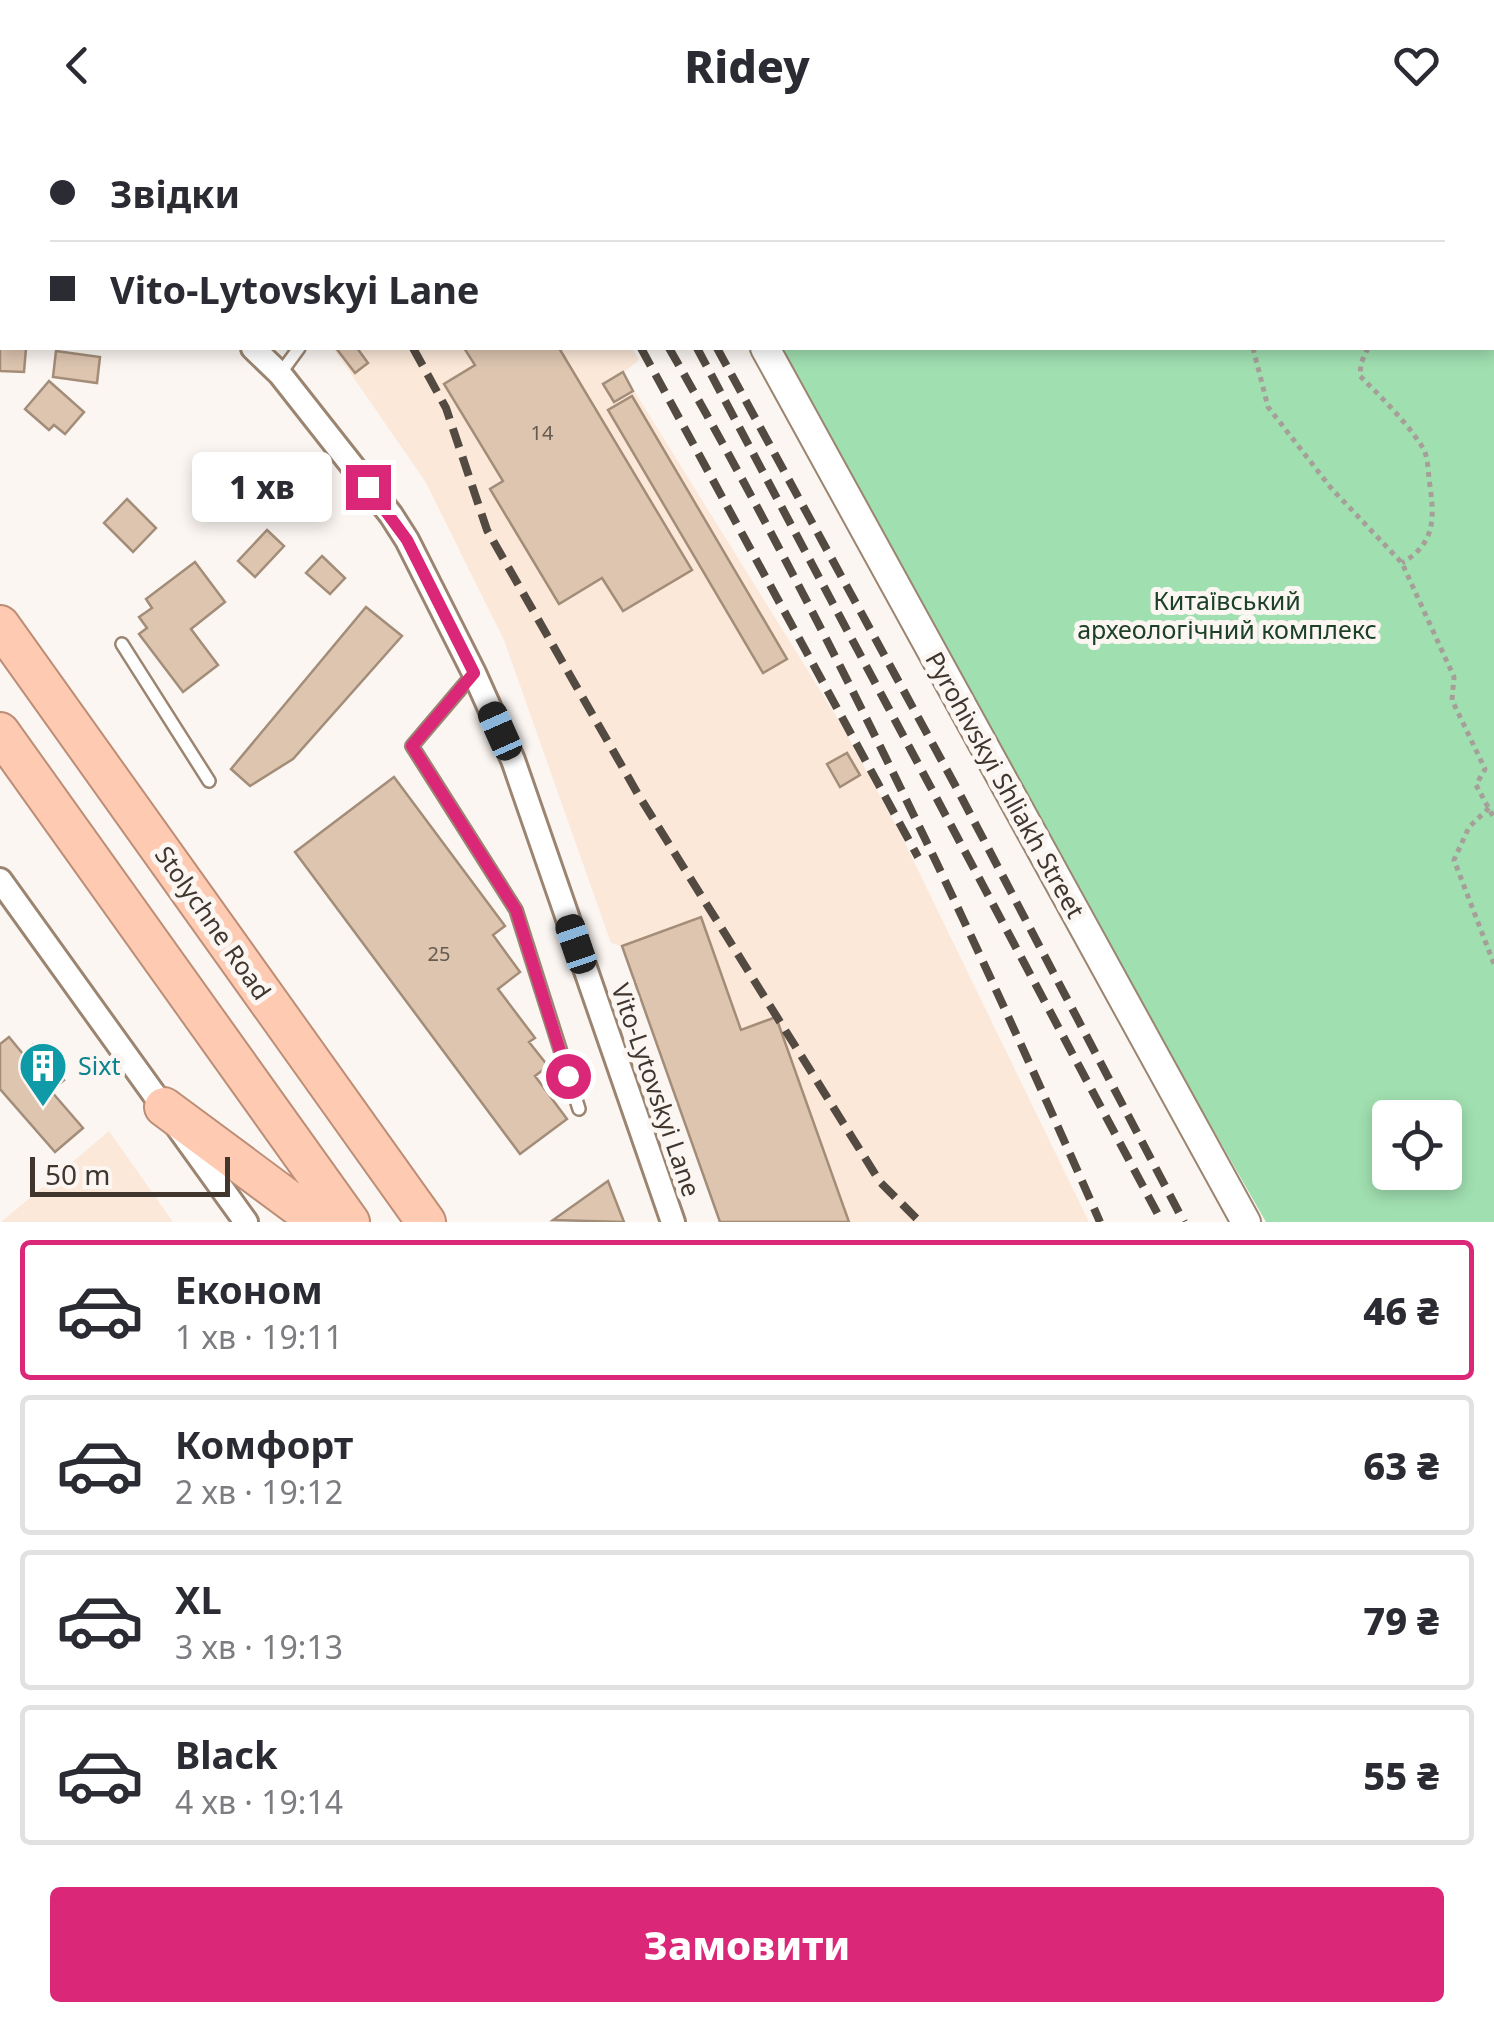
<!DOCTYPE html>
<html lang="uk">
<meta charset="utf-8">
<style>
:root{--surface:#fff;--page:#f2f2f3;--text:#2b2b33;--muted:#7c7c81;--line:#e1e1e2;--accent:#db2777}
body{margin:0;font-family:"Noto Sans",sans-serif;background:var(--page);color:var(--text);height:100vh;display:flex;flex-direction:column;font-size:38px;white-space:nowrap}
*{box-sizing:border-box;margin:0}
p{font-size:32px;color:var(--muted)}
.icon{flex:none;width:55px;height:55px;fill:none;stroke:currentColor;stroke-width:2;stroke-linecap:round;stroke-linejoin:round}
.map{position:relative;height:1092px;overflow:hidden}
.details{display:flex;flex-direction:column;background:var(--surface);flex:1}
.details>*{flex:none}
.top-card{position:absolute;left:0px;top:0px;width:1495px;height:220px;box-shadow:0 5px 15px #0003;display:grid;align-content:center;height:220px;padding:0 50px;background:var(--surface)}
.tools{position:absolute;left:1372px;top:970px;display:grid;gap:20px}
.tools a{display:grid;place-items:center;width:90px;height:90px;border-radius:10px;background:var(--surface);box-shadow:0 5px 15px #0003;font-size:50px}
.scale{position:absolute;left:30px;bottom:25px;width:200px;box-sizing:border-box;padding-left:10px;border:5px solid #40362e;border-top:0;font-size:28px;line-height:35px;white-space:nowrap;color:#40362e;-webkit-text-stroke:8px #fbf6f2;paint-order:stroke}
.end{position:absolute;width:45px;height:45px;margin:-22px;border:12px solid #db2777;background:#fff;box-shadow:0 0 0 5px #fff}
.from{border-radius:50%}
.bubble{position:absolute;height:70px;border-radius:10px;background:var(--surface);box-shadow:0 5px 15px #0003;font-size:32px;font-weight:800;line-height:70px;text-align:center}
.car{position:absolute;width:30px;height:60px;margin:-30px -15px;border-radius:12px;box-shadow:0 0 8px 2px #0007;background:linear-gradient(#222 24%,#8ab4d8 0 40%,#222 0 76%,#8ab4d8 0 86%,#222 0)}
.top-card b{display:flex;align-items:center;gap:35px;height:95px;font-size:38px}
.top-card b+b{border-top:2px solid var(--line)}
.top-card i{width:25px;height:25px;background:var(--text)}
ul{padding:18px 0 0;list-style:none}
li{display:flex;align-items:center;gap:30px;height:140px;margin:0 20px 15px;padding:0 30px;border:5px solid var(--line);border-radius:10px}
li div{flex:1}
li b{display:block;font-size:38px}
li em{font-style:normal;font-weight:800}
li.active{border-color:var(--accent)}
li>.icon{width:90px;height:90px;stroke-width:1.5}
.cta{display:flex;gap:20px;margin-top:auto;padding:20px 50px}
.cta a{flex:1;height:115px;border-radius:10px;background:var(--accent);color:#fff;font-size:40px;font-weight:800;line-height:115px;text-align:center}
header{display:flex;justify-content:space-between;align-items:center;height:130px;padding:0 50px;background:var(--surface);font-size:45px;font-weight:800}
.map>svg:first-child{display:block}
</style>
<header><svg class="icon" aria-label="back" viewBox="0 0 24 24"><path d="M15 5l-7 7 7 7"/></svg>Ridey<svg class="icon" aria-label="heart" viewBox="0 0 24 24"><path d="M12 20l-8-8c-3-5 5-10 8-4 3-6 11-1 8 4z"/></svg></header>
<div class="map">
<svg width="1494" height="1092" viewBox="0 0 1494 1092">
<rect width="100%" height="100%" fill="#fbf6f2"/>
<path fill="#fbe8d8" d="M73 0H485L487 2H86Z
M333 218H632L639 230 623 243 841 594 900 703 1089 1092H720L622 816 611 813 504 510 425 351Z
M109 1001 173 1092H1L62 1041Z"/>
<path fill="#a0dfb0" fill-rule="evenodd" d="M666 0H1494V1092H1266L766 218H1492V2ZM1390 988H1445V1042H1390Z"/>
<path fill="#ddc5b0" stroke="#a38d78" stroke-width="2.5" d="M134 0H225L228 2H137Z
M0 213 2 218H26L24 242 0 241Z
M336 218H357L368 233 355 243Z
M464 218H559L692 440 623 481 602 448 559 474 490 359 503 351 444 254 475 235Z
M56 221 100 227 97 253 53 247Z
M623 242 633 261 614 272 603 254Z
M49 251 84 282 65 304 54 295 49 300 25 279Z
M632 266 787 529 763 543 608 280Z
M127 369 156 398 133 422 104 393Z
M267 400 284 416 255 447 238 431Z
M322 426 345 448 330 464 306 443Z
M195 432 225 472 191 499 218 535 183 562 139 504 147 498 139 487 152 478 146 469Z
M366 477 402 506 293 629 250 656 231 639Z
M847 623 860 645 840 657 827 634Z
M394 647 505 796 493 805 520 842 498 859 535 908 529 912 548 936 535 946 567 989 520 1024 295 722Z
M701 787 741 900 776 887 849 1092H720L622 816Z
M9 907 23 924 33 915 64 950 51 961 83 998 55 1022 0 959V914Z
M608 1051 624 1092 553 1090Z"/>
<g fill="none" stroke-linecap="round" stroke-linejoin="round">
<g stroke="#9b8571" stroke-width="16">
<path id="service" d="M762 0 763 2
M280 244 299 218
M122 514 209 651
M474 543 412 616 516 780 579 979"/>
</g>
<g stroke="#9b8571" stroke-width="28">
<path id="minor" d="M35 0 37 2
M253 218 280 244 391 385 407 410 474 543 513 630 673 1092
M0 750 246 1092"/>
</g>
<g stroke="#9b8571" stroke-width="32">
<path id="tertiary" d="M646 0 647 2
M765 218 1246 1092"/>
</g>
<g stroke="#bc8e77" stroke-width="42">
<path id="trunk" d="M0 495 426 1092
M0 602 350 1092
M164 977 319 1092"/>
</g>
<path stroke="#a69f99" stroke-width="5" stroke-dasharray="5 5" stroke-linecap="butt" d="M1231 0 1232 2
M1389 2V0
M1253 218 1268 277 1331 358 1402 433 1454 547 1452 570 1485 639 1476 655 1494 688
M1368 218 1361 233 1360 246C1382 268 1406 291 1423 318 1428 327 1428 339 1429 349 1434 384 1438 412 1402 433
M1489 678 1469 697 1454 730 1494 834"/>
<use href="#service" stroke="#fff" stroke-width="11"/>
<use href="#minor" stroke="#fff" stroke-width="22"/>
<use href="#tertiary" stroke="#fff" stroke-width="28"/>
<use href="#trunk" stroke="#fecbb2" stroke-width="38"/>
<path stroke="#534a42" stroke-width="8" stroke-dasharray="20 10" stroke-linecap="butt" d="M261 0 264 2
M327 0 329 2
M517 0 519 2
M544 0 546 2
M573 0 575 2
M598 0 600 2
M413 218 446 278 487 400 639 666 880 1052 920 1092
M641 218 918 727
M669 218C830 499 970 795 1100 1092
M697 218 1162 1092
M717 218 955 655 1184 1092"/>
</g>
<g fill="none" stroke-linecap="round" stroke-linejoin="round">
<path stroke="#db2777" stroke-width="12" d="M368 357 407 410 474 543 412 616 516 780 568 946"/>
</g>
<defs>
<g id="building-pin" transform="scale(2.5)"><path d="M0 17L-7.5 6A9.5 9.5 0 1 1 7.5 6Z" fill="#0f9aa8" stroke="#fbf6f2"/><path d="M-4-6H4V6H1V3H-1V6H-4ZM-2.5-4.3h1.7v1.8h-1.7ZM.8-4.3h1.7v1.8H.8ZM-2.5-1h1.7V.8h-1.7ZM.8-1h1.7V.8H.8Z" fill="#fff"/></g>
</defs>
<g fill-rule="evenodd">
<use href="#building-pin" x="43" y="936"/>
</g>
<g text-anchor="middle" stroke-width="10" stroke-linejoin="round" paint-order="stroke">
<g font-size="20" fill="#675a4e">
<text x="542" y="310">14</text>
<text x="439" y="831">25</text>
</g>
<g font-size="25" fill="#1c4127" stroke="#fbf6f2">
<text x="1227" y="480">Китаївський<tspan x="1227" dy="29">археологічний комплекс</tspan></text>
</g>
<g font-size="25" fill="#40362e" stroke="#fbf6f2">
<text transform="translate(1005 655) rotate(61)" y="9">Pyrohivskyi Shliakh Street</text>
<text transform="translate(213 793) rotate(55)" y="9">Stolychne Road</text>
<text transform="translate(656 960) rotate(71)" y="9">Vito-Lytovskyi Lane</text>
</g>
<g font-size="25" fill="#0d838f" stroke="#fbf6f2" text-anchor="start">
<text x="78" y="945">Sixt</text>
</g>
</g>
</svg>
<div class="tools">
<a><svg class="icon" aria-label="locate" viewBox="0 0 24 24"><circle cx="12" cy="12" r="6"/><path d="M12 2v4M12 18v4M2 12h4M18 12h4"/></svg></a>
</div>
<div class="scale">50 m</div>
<i class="end from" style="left:568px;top:946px"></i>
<i class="end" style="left:368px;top:357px"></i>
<div class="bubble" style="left:192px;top:322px;width:140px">1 хв</div>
<i class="car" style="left:500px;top:601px;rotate:336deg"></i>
<i class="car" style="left:576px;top:814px;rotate:341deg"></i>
<div class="top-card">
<b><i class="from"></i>Звідки</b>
<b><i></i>Vito-Lytovskyi Lane</b>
</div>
</div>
<section class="details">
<ul>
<li class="active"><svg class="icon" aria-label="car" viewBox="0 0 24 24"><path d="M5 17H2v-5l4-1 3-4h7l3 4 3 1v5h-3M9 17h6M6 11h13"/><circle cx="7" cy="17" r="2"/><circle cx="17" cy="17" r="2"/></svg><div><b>Економ</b><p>1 хв · 19:11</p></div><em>46 ₴</em></li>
<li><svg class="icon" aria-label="car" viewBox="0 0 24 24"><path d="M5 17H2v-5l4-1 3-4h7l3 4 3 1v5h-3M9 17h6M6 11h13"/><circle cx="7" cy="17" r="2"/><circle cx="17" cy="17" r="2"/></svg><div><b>Комфорт</b><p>2 хв · 19:12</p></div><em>63 ₴</em></li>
<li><svg class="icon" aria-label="car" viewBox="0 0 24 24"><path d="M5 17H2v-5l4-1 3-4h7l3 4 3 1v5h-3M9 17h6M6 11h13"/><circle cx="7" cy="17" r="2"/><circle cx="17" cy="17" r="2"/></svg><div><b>XL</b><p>3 хв · 19:13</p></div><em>79 ₴</em></li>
<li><svg class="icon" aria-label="car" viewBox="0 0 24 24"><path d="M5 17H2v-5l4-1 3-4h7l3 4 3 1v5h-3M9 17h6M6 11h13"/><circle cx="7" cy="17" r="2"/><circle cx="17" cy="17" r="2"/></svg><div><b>Black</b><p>4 хв · 19:14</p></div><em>55 ₴</em></li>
</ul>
<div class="cta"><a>Замовити</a></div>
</section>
